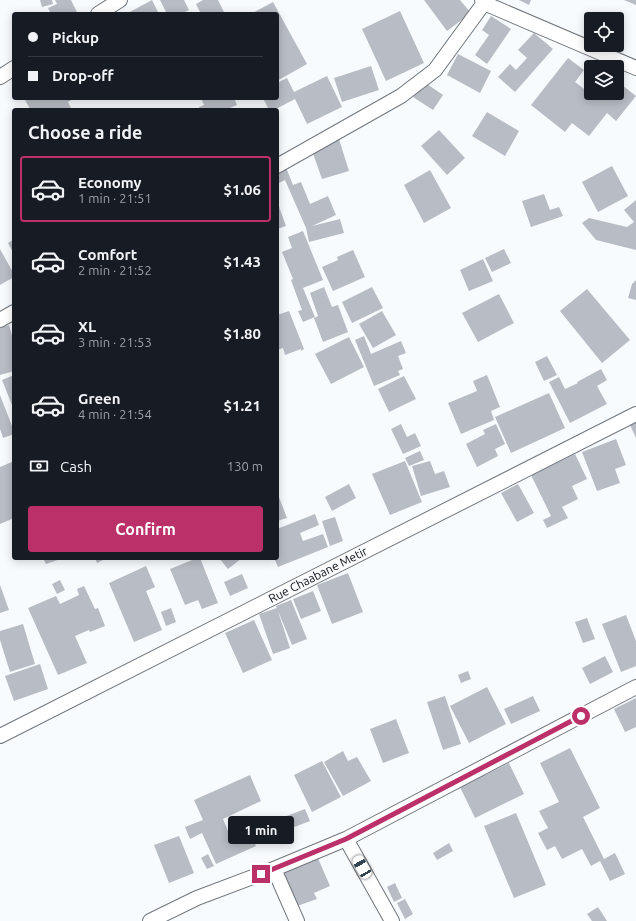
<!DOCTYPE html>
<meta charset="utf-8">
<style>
:root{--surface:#171b24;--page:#242831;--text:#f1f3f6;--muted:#9ea1a6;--line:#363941;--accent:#bb3069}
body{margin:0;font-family:Ubuntu,sans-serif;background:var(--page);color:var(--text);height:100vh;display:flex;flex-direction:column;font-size:15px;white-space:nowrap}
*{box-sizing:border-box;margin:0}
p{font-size:13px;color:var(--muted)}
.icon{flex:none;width:22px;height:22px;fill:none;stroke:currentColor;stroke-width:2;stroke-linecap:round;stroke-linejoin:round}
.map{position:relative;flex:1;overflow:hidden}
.details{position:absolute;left:12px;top:108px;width:267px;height:452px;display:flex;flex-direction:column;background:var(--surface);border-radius:4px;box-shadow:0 2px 10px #0003}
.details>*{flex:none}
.top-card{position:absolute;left:12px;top:12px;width:267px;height:88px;border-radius:4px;box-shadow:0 2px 10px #0003;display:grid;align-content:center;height:88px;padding:0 16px;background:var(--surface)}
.buttons{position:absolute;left:584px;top:12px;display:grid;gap:8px}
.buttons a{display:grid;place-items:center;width:40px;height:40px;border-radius:4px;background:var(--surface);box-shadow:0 2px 10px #0003;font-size:20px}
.end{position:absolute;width:18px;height:18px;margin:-9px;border:5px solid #bb3069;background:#fff;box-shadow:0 0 0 2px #fff}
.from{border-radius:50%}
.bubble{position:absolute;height:28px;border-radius:4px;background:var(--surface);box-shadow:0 2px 10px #0003;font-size:13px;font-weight:600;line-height:28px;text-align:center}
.car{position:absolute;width:12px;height:24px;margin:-12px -6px;border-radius:5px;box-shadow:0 0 3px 1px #0007;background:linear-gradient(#fff 24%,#345 0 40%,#fff 0 76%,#345 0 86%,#fff 0)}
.top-card b{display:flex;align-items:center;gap:14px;height:38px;font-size:15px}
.top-card b+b{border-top:1px solid var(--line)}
.top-card i{width:10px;height:10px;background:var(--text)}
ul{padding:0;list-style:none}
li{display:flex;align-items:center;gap:12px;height:66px;margin:0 8px 6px;padding:0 8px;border:2px solid transparent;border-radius:4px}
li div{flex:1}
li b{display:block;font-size:15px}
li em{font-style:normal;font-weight:600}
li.active{border-color:var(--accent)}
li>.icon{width:36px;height:36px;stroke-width:1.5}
h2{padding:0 16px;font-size:18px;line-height:48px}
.pay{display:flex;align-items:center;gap:10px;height:44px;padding:0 16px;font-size:15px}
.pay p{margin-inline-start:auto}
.action{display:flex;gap:8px;margin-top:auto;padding:8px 16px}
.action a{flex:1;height:46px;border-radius:4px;background:var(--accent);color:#fff;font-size:16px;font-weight:600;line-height:46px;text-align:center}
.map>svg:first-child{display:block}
</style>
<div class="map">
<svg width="636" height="921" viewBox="0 0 636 921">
<rect width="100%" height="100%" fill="#f8fbfe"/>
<path fill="#b8bcc4" d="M40 0H52L53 4 42 7Z
M55 0H71L78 14H51L48 8 57 4Z
M152 0 159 14H126Z
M160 0H184L189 10 181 14H167Z
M203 0H218L225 14H201L196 4Z
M424 0H460L471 13 447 31Z
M519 0H531L529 5Z
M624 0H636V5Z
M273 2 307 64 277 81V14H251Z
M400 11 424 63 386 81 362 29Z
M491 16 511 29 487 64 475 55 489 35 482 30Z
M534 33 553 49 515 92 498 77 510 64 516 70 527 58 518 50Z
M458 54 491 71 480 93 447 75Z
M568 58 584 70 575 82 596 98 601 93H617V81L636 96 616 121 607 113 589 136 572 123 565 132 531 105Z
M371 66 379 90 342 102 334 78Z
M327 76 342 107 307 124 295 99 274 110H269L263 98H277V83L287 78 294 92Z
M424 82 443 95 433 110 413 97Z
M24 98H72L73 99 68 102 72 110H28L30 109Z
M201 98H234L237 105 225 110H200L199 107 204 105Z
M487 112 519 131 505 156 472 136Z
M439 130 465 158 447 175 421 146Z
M338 136 349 171 322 179 310 145Z
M285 165 293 185 301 182 310 204 328 196 336 215 312 226 340 219 344 233 309 242 306 228 285 180 277 184V168Z
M612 166 628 196 598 212 582 182Z
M430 170 451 208 424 223 404 185Z
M544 194 550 210 559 207 563 216 531 227 522 201Z
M636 200V250L596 240 582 223 589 218 627 227 634 222 624 210Z
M277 201 286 226 277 229Z
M303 231 323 280 303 288 315 317 303 322 298 311 302 310 291 280 293 279 282 252 292 248 288 237Z
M14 239V254L8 243Z
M0 249 14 274V277L0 285Z
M504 249 511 263 492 272 485 258Z
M353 250 365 277 333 291 322 267 338 260 337 257Z
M483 259 493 281 469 291 460 270Z
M636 280V300L628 298 632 284Z
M324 287 332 307 338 305 348 332 323 342 314 318 318 316 310 293Z
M372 287 383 308 352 323 342 302Z
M587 289 630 340 602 363 560 311Z
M499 294 514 323 478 342 462 313Z
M289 311 304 349 301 351V349L285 355 283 348 277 350V315Z
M382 311 396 335 373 348 359 324Z
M9 325 14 342V371L0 375V328Z
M364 336 371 354 401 341 406 353 398 356 403 369 398 371 400 375 374 386 355 340Z
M349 337 364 367 331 384 315 354Z
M547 356 557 375 544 381 535 362Z
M601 369 607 380 597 386 607 404 570 423 549 382 559 377 565 389 578 383 577 382Z
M14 375V410L2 380Z
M487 375 500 407 491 411 494 420 461 434 448 403 477 391 473 381Z
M404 376 416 399 389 412 378 389Z
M549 393 565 428 511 453 495 417Z
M0 395 14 431V434L3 438 0 429Z
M636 422V438L630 425Z
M401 424 407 437 415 433 421 446 403 454 391 429Z
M496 424 505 444 495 449 498 456 477 467 466 444 485 434 483 430Z
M616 439 626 465 615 469 620 483 597 491 582 452Z
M420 451 424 460 409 466 405 458Z
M575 454 587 479 572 486 578 499 562 507 568 518 547 528 543 520 551 516 531 475Z
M14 461V518L0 524V467Z
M405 461 422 502 390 515 372 474Z
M430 461 435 474 444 471 450 487 421 496 412 466Z
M349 484 356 498 332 511 325 497Z
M518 484 534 513 517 522 501 493Z
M277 492 287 518 277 521Z
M315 514 319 525 300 533 303 541 323 534 328 547 278 567 274 558H277V529Z
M335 517 343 541 330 546 322 521Z
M43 558H63L46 564Z
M95 558H107L97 563Z
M197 558H200L218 603 202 609 198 600 185 605 170 569Z
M219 558H242L228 569Z
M146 566 155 587 146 591 162 630 134 642 109 583Z
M348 573 363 612 332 624 317 585Z
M242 574 248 588 230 596 224 582Z
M60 580 65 590 57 594 52 584Z
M0 585 9 610 0 613Z
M84 586 95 609 98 608 105 626 90 632 89 630 75 636 87 663 58 675 28 608 56 596 60 604 79 595 77 589Z
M313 591 321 611 301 619 293 599Z
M291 600 307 639 292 645 276 606Z
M171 608 176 622 166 626 161 612Z
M277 608 290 648 273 654 259 614Z
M626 615 636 641V666L621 672 602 624Z
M587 618 595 639 583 643 575 622Z
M254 620 272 660 243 673 225 633Z
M23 624 35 664 10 672 0 640V631Z
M605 656 613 672 590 684 582 668Z
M40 664 48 689 14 701 5 676Z
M468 671 471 679 461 683 458 675Z
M487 687 506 724 469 743 450 706Z
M445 696 461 744 443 750 427 702Z
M533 696 540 711 511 724 504 709Z
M636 698V727L625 732 614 709Z
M396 719 409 753 383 763 370 729Z
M570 748 600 808 583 817 604 859 615 853 625 874 610 881 600 861 591 866 582 849 562 859 555 846 547 850 538 833 548 828 539 811 559 802 540 763Z
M343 751 348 761 357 757 371 781 343 796 324 762Z
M322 761 341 797 312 812 294 775Z
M509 763 524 794 475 818 458 783 483 771 485 775Z
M250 775 261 801 223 819 228 831 245 823 256 846 216 864 202 833 190 839 185 827 203 820 194 800Z
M305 809 310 821 276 834 271 822Z
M516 813 546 885 514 898 484 826Z
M179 836 194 873 169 883 154 845Z
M449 843 453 851 437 860 433 853Z
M208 854 214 866 207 869 201 858Z
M317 856 330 886 314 893 317 899 297 906 283 870Z
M395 883 402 898 394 902 387 887Z
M405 899 413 914 405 919 397 903Z
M598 907 607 921H592L587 914Z"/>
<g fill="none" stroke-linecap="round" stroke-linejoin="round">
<g stroke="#6f767c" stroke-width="16">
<path id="street" d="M482 0 484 3 636 68
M98 14 120 0
M0 77 14 68
M277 166 401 96 435 70 484 3
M0 320 14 312
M0 736 636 414
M346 839 392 921
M274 869 297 921
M150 921 197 898 274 869 346 839 636 687"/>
</g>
<use href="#street" stroke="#fff" stroke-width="14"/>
</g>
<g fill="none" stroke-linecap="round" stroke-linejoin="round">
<path stroke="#bb3069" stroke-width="5" d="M261 874 346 839 581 716"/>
</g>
<g text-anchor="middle" stroke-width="3" stroke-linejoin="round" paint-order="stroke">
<g font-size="12" fill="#0d0f12" stroke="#f8fbfe">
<text transform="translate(318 575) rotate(-27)" y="4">Rue Chaabane Metir</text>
</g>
</g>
</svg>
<div class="buttons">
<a><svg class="icon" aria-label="locate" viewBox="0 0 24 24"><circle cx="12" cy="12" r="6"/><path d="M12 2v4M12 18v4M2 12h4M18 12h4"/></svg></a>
<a><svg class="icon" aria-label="layers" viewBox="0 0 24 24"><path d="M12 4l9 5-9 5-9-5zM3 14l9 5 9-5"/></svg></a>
</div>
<i class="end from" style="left:581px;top:716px"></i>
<i class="end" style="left:261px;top:874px"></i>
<div class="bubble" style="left:228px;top:816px;width:66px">1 min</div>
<i class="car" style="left:362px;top:867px;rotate:330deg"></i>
<div class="top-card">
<b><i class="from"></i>Pickup</b>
<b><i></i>Drop-off</b>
</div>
<section class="details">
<h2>Choose a ride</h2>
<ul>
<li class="active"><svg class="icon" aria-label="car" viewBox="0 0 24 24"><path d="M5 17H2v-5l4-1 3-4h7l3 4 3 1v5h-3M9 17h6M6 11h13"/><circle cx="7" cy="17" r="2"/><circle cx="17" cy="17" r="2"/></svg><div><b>Economy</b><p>1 min · 21:51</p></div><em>$1.06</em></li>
<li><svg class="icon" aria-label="car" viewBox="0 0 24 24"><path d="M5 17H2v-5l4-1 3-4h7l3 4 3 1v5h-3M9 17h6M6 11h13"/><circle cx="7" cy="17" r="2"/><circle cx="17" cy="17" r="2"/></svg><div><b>Comfort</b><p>2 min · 21:52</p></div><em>$1.43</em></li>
<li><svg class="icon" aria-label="car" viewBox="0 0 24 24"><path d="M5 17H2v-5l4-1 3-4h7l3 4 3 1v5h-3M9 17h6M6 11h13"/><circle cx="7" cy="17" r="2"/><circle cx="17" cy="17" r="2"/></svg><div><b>XL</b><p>3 min · 21:53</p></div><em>$1.80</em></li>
<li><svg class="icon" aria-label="car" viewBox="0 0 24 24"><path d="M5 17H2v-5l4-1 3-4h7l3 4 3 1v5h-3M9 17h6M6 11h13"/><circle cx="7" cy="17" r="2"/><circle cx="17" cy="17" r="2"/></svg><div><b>Green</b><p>4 min · 21:54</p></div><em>$1.21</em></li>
</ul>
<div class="pay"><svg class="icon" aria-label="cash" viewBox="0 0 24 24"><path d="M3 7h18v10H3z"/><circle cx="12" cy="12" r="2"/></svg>Cash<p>130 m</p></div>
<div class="action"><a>Confirm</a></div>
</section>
</div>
